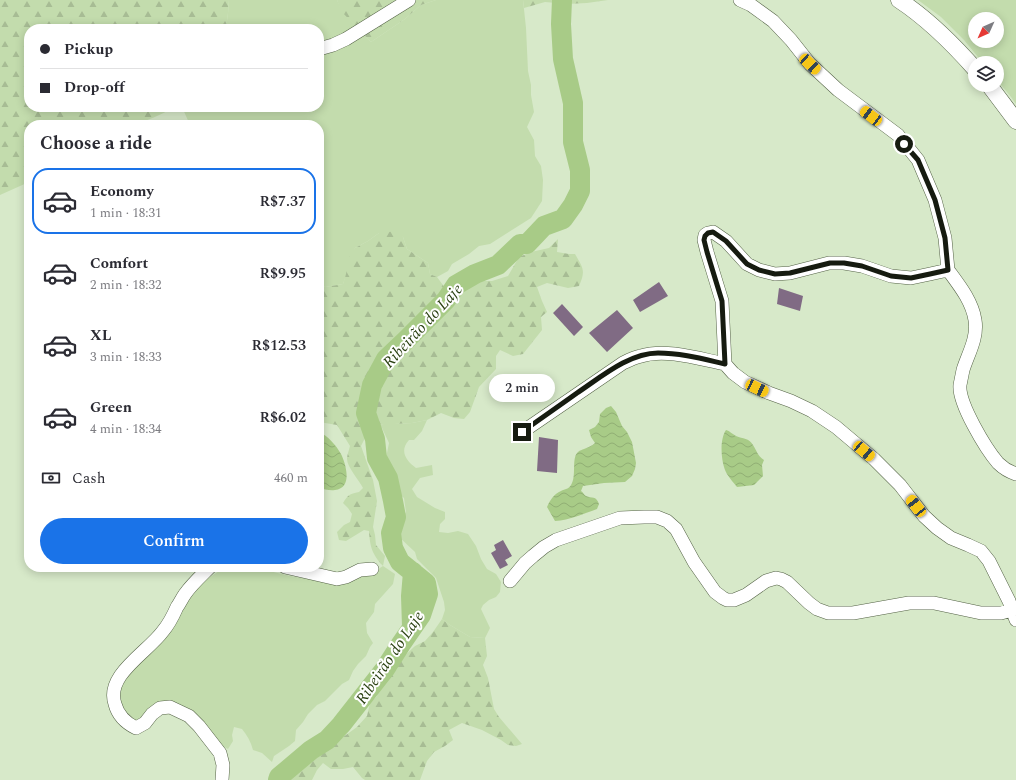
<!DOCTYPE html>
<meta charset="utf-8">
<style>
:root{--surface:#fff;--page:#f7f7f7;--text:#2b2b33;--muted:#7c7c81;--line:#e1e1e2;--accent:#1a73e8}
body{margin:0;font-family:Spectral,serif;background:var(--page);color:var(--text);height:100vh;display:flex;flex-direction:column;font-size:15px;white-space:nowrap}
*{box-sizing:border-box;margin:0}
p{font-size:13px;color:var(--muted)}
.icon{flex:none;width:22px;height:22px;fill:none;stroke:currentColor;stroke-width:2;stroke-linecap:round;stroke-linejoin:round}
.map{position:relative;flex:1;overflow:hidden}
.drawer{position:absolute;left:24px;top:120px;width:300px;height:452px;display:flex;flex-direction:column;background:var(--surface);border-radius:16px;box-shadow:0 2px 10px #0003}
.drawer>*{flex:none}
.hud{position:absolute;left:24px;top:24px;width:300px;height:88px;border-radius:16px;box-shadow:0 2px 10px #0003;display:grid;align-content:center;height:88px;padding:0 16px;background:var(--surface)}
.needle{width:26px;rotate:225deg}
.fabs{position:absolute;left:968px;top:12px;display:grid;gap:8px}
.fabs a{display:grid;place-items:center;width:36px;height:36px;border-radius:50%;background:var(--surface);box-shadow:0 2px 10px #0003;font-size:20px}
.end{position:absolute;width:18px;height:18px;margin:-9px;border:5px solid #161b10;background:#fff;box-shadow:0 0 0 2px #fff}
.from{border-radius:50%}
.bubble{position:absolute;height:28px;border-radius:14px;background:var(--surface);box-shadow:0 2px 10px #0003;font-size:13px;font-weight:600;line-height:28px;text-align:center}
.car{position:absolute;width:12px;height:24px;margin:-12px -6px;border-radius:5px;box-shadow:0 0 3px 1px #0007;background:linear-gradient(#f5c518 24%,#345 0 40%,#f5c518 0 76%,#345 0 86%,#f5c518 0)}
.hud b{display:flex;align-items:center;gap:14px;height:38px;font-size:15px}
.hud b+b{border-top:1px solid var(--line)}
.hud i{width:10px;height:10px;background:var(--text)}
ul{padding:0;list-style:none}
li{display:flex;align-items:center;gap:12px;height:66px;margin:0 8px 6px;padding:0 8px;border:2px solid transparent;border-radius:16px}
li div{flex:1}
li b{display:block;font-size:15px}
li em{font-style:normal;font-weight:600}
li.active{border-color:var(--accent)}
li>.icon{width:36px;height:36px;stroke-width:1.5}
h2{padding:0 16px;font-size:18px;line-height:48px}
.pay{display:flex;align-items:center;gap:10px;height:44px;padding:0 16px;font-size:15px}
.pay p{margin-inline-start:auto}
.primary-button{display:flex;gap:8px;margin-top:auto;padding:8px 16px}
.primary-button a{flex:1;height:46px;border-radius:24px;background:var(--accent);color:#fff;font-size:16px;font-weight:600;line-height:46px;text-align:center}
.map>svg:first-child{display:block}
</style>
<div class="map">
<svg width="1016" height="780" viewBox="0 0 1016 780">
<defs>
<pattern id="forest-firs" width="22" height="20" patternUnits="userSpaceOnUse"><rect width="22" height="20" fill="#c3dcad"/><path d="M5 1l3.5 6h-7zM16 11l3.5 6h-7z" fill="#a7bc94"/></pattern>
<pattern id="water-waves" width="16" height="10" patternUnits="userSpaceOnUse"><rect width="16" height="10" fill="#a8cb87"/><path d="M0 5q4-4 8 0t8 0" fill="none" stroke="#90ae74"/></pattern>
</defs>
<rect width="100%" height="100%" fill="#d7e9c9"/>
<path fill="#c3dcad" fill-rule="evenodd" d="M229 0H337L342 11 371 42 405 19 421 5 436 0H523L526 28 528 71 531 85V95L534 112 527 127 534 140 535 156 541 166 543 180 542 201 531 218 490 244 479 246 469 254 452 264 448 271 437 277 430 274 428 263 407 249 403 237 379 233 368 241 355 248 343 284 325 287 319 284V125H190L182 107H319V29H226L228 13Z
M918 0H1016V104L1011 97 997 80V63H983L964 40 941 17ZM975 19H997V41H975Z
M427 420 422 431 414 440H409C399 451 406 461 416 468L432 465 433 475 420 478 412 489 417 497 435 508 445 512V519L440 524 439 532 448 533 458 531 468 534 476 546 481 559 487 569 496 574 501 582 500 592 496 597 489 600 483 605 481 609 490 628 485 638 470 637 450 625 442 619 445 610 444 602 436 578 417 559 415 552 398 536 397 530 400 521 406 512 404 498 397 492 395 480 392 468 386 458 389 443 382 428 375 425 384 424H395L412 423Z
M383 566 395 574 393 584 375 604 374 612 366 623 367 633 373 643 370 647 366 656 358 664 353 671 349 680 342 684 325 701 317 705 308 714 303 722 296 730 295 741 289 746 274 756 272 762 262 753 253 750C251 742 247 735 242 729L234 727 232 735 233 741 228 749 221 745 178 706 142 717 135 723 119 704 120 684 185 604 203 582 216 573 225 567H244L265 570 290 576 338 584 358 577 369 575Z"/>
<path fill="url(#forest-firs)" d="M0 0H229L228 13 226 29H29V107H174C161 115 147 121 132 125H29V182L0 195Z
M337 0H436L421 5 405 19 371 42 341 11Z
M523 0H608L587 3 567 4 545 2 524 8Z
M396 231 403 237 407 249 428 263 430 274 437 277 454 300 464 289 477 281H492L508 276 519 257 531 252 549 248 558 239 557 252 569 254H575C583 268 586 270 579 286L568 288 547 283 537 287 542 301 547 312 541 317 542 330 523 354 513 356 500 350 496 356V369L479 387 470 412 464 419 454 418 441 413 427 420 412 423 395 424H384L375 425 369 430 361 446 373 480 377 501 373 527 375 535 376 545 385 556 383 566C372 554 370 547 369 531L364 530 346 541 339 540 337 532 344 525 350 522 352 514 348 508 343 503C348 495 349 494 359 492L363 488C359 480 347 467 347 459 347 455 349 450 350 446L337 425 319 422V284L325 287 343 284 346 274 349 257 355 248 368 241 379 233Z
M442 619 450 625 470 637 485 638 487 656 483 665 488 678 494 709 499 717 522 744 516 746 508 745 501 740 482 730 462 723 449 730 453 740 445 746 434 752 427 761 420 780H365L362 778 353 767 343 769H331L323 763 317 770 312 780H289L295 772 304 768 314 759 328 748 357 727 367 716 370 703 377 696 378 688 387 678 397 669 401 659 415 646 425 641 433 632Z"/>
<path fill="url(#water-waves)" d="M611 406 616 412 622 426 627 432 632 442 636 463 635 469 632 476 625 482 604 483 583 486 581 491C583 492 584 495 586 496 592 499 596 495 599 504L597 509C583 514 570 520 555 521L547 507C550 500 554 494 561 491 565 489 569 489 571 485 577 476 571 458 578 452 580 450 582 450 584 449 588 447 592 446 595 443L591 437 589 430 595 427 599 422 600 414 606 408Z
M726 430C730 431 732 434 736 436 743 439 749 438 753 445 757 451 757 455 764 460L762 465 763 476 754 485 737 487C734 483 730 479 727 474 721 464 719 440 726 430Z
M319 432C328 436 336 445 341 454 346 464 353 488 335 490 330 491 324 489 319 488Z"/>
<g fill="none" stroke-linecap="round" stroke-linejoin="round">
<path stroke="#a8cb87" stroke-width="20" d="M412 626 411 596 413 572
M278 780 279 777 311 750 327 740 341 725 385 669 401 644 421 615 428 594 426 583 400 562 393 548 391 533 396 517 393 501 388 478 377 458 375 439 366 413 372 385 386 359 405 341 446 300 456 285 475 274 498 265 520 244H527L544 226 563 219 573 205 580 191V170L573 142V103L563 59 561 24 562 0"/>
</g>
<path fill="#806b84" d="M659 282 668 296 640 312 633 300Z
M779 288 803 296 800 311 777 304Z
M562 304 583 327 574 336 553 313Z
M617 310 633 328 607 352 589 333Z
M539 437 558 440 557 473 537 471Z
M503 540 512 556 505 560 508 565 500 569 491 553 496 550 494 545Z"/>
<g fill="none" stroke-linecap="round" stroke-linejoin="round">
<g stroke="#546246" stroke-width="14">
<path id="minor" d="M740 0 751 5 773 21 791 40 810 64 838 90 898 135 918 160 935 200 945 238 948 270
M319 49 333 45 346 39 409 0
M522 432 623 363C629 360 635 357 641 356 666 348 700 359 725 364
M1016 474C1010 472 1003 468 998 463 986 449 958 403 960 385 961 380 962 375 963 370 968 354 978 338 975 320 972 301 959 285 948 270L930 274 911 278 891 276 862 266 844 263H829L790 273 775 274 759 270 747 264 726 241 713 232 708 233 705 235 704 240 707 252 722 301 725 364 733 373 745 382 769 393 791 401 812 411 836 427 874 459 900 485 924 516 937 528 951 538 968 545 981 551 989 561 1009 601 1016 620
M210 567C201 576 192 584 185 594 182 598 180 603 177 607 173 616 169 624 163 631 148 652 105 675 115 704 118 716 126 723 136 728L145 723 152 714 160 708 170 707 189 716 199 726 220 753 223 765 222 780
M285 567 337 579 346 577 360 570 372 569
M510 581 525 563 533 556 544 547 556 540 620 518 644 517H657L667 521 676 529 694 562 715 592 723 598 727 600H734L746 595 766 581 776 578 781 579 787 582 809 603 817 609 828 613H853L909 603H934L981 613H1001L1012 610"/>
</g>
<g stroke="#546246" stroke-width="17">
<path id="major" d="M899 0C928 19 952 43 975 69
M989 85 1016 121"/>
</g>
<use href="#minor" stroke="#fff" stroke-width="13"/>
<use href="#major" stroke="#fff" stroke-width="16"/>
</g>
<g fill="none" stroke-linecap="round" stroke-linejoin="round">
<path stroke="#161b10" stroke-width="5" d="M522 432C540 419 559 406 577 393 601 377 629 353 658 353 681 353 703 359 725 364L722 301 707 252 704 240 705 236 708 233 713 232 726 241 747 264 759 270 775 274 790 273 830 263H844L862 266 891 276 911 278 930 274 948 270 945 238 935 200 918 160 904 144"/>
</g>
<g text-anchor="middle" stroke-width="4" stroke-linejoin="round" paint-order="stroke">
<g font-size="16" font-style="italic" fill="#2c4213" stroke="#fff">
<text transform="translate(422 325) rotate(-47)" y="6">Ribeirão do Laje</text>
<text transform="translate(389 657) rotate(-56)" y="6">Ribeirão do Laje</text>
</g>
</g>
</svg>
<div class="fabs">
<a><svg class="needle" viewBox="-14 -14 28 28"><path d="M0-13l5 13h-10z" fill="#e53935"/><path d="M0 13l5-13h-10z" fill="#7c7c81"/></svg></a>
<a><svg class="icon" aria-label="layers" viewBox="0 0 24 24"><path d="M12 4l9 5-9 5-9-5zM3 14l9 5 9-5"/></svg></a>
</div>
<i class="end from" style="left:904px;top:144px"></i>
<i class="end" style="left:522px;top:432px"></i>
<div class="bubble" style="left:489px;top:374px;width:66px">2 min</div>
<i class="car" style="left:810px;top:64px;rotate:133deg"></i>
<i class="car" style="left:871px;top:116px;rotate:307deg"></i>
<i class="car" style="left:757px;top:388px;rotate:115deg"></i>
<i class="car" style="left:864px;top:451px;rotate:130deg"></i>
<i class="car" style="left:916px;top:506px;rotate:322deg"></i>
<div class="hud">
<b><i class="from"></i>Pickup</b>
<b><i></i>Drop-off</b>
</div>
<section class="drawer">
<h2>Choose a ride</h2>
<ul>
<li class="active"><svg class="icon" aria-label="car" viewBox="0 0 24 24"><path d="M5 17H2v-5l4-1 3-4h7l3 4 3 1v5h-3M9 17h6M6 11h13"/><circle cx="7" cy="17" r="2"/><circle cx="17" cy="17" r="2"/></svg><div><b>Economy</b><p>1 min · 18:31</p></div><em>R$7.37</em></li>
<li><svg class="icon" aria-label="car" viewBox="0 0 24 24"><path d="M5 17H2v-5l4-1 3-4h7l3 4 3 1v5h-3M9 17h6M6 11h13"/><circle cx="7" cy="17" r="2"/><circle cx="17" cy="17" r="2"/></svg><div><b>Comfort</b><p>2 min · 18:32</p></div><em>R$9.95</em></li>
<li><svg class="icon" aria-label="car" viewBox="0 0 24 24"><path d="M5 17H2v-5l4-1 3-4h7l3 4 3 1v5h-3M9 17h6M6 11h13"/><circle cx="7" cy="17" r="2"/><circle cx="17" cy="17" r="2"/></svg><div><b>XL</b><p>3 min · 18:33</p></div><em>R$12.53</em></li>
<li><svg class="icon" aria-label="car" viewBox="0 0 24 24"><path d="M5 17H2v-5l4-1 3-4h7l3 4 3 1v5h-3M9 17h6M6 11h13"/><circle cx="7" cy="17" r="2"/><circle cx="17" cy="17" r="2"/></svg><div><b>Green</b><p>4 min · 18:34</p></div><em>R$6.02</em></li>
</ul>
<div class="pay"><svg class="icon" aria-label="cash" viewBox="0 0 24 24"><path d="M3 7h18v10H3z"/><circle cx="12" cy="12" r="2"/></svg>Cash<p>460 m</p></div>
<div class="primary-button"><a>Confirm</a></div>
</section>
</div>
